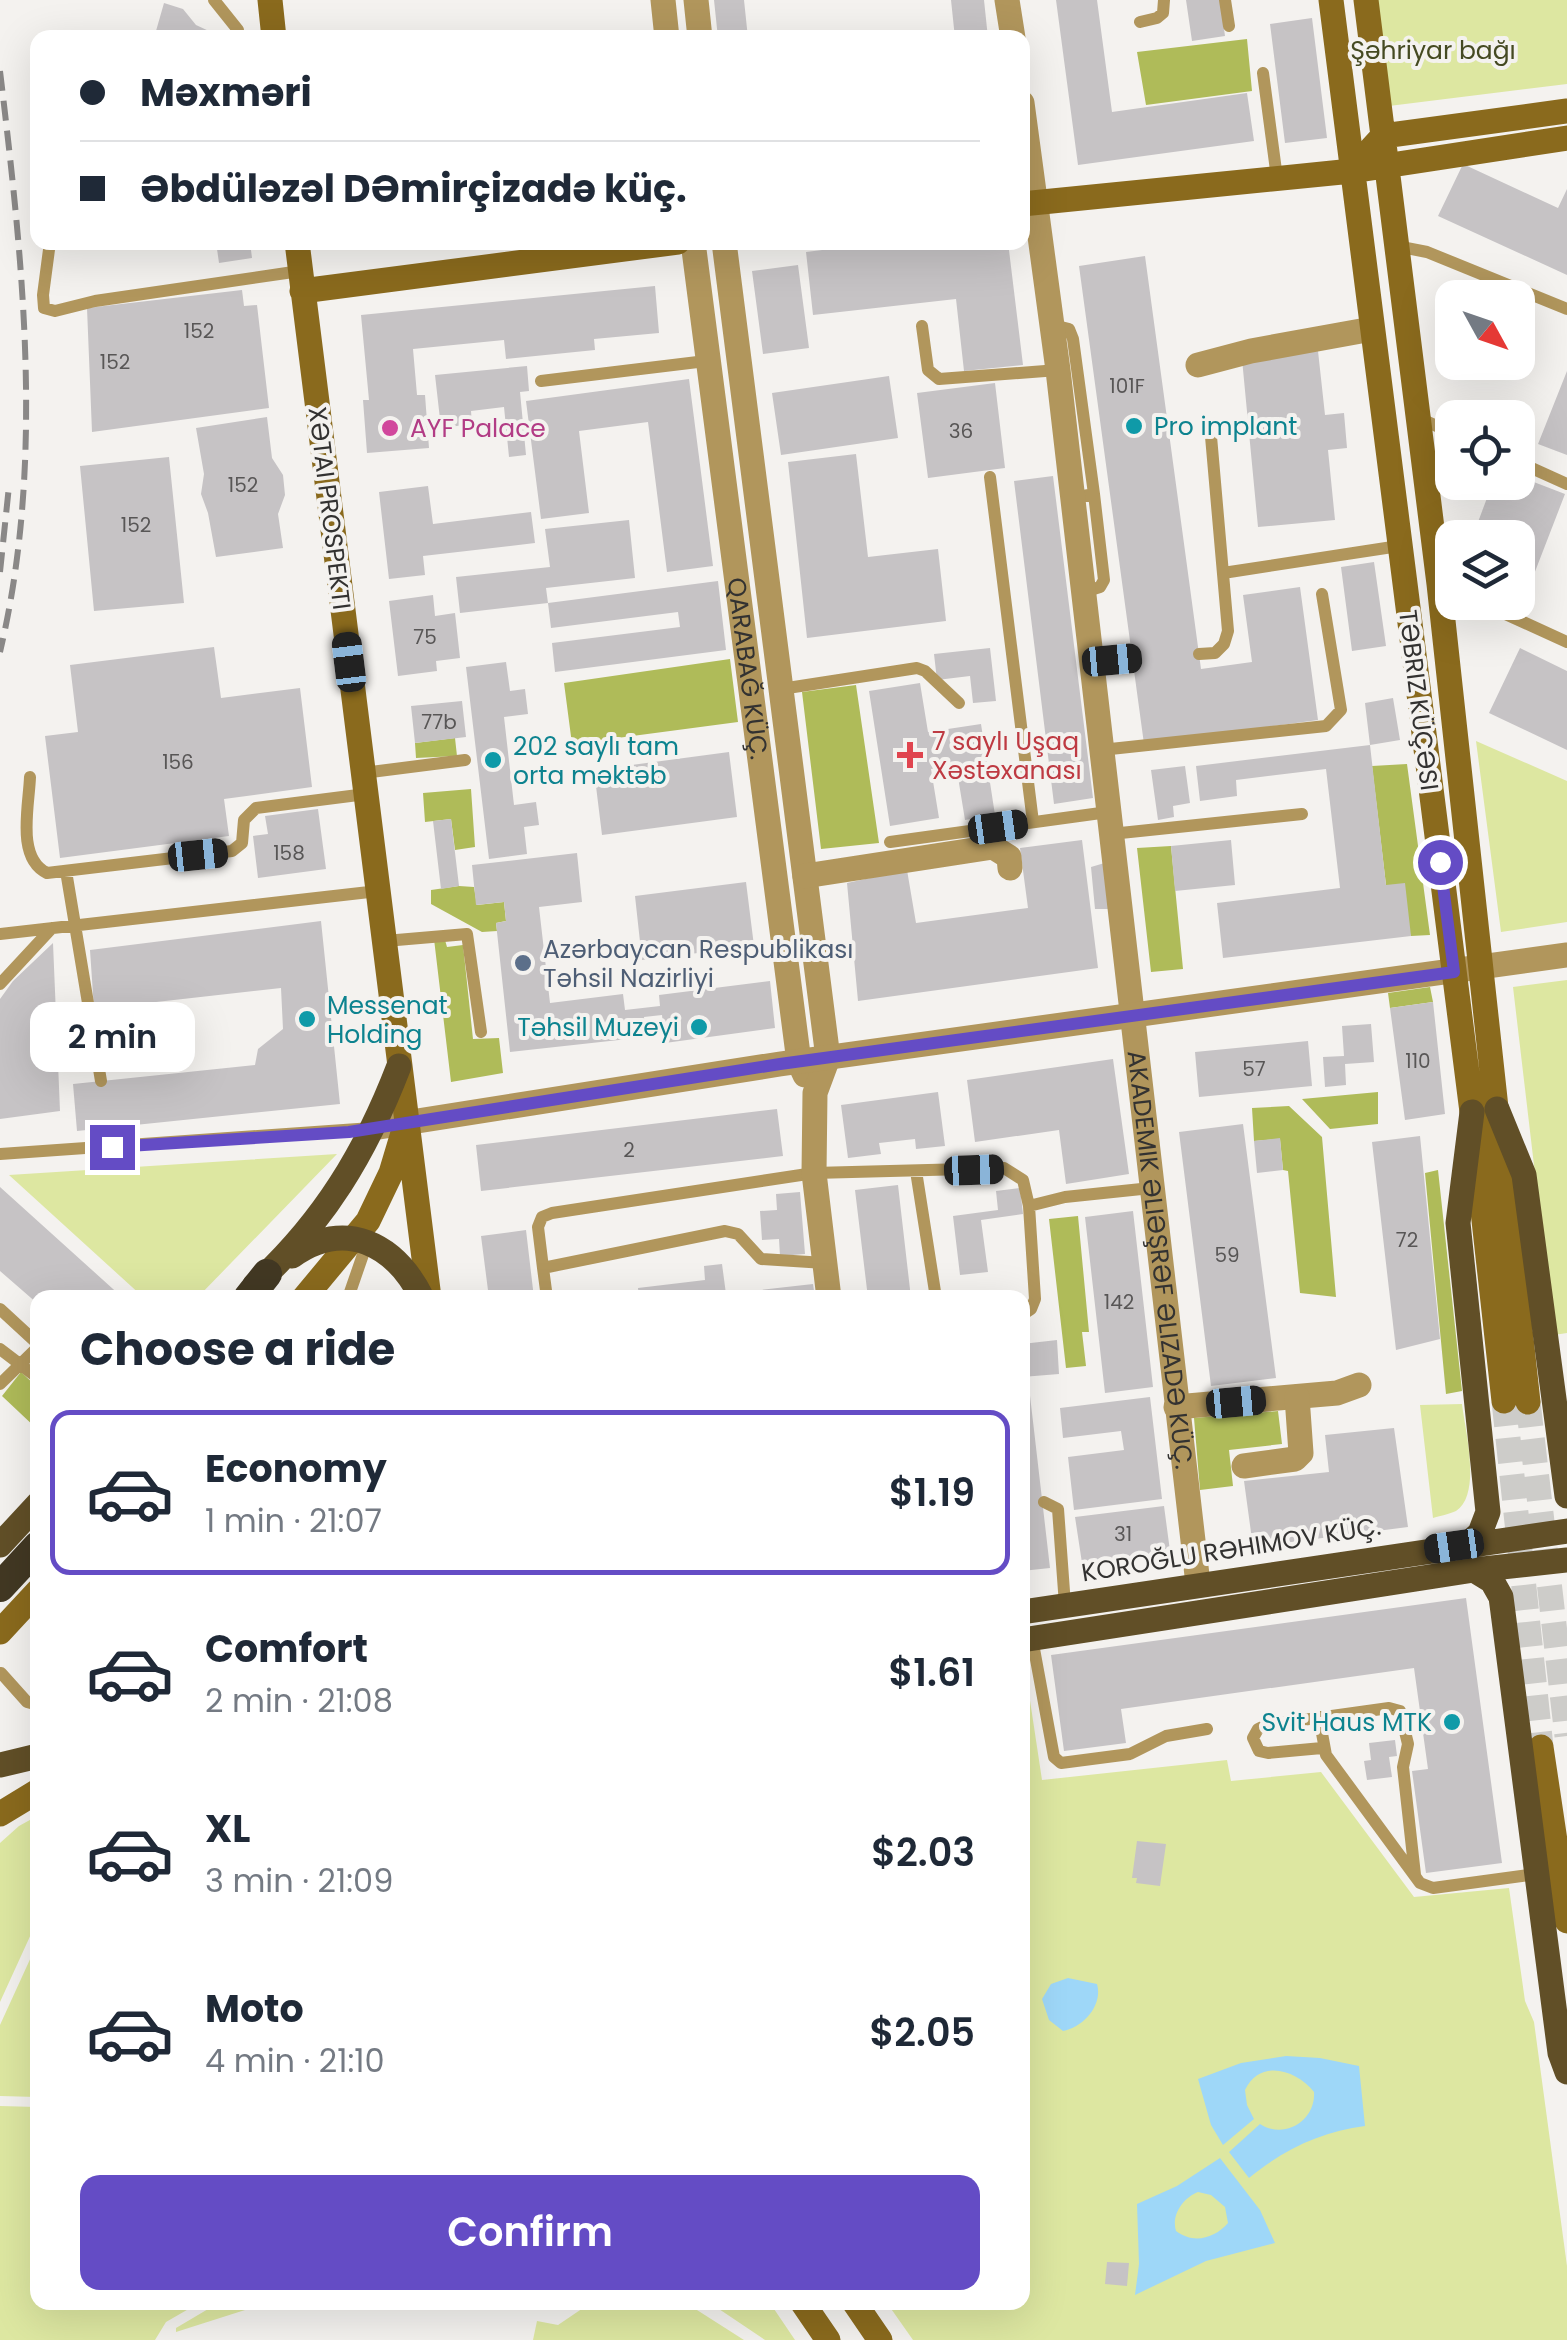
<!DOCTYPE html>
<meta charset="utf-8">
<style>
:root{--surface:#fff;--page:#f2f2f3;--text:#1f2937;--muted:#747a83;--line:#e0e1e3;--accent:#644cc5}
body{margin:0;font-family:Poppins,sans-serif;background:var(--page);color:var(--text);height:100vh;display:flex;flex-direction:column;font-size:38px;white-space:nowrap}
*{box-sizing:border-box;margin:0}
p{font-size:32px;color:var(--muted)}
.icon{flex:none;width:55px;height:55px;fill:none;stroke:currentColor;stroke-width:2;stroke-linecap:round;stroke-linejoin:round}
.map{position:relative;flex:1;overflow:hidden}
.panel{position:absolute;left:30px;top:1290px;width:1000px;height:1020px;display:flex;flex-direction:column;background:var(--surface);border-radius:20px;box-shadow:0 10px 40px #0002}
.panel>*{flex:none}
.top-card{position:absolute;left:30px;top:30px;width:1000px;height:220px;border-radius:20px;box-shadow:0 10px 40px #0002;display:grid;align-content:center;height:220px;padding:0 50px;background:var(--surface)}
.needle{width:65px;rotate:130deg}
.fabs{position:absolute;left:1435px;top:280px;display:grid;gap:20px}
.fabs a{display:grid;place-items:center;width:100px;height:100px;border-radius:20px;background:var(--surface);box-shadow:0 10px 40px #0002;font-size:50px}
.end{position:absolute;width:45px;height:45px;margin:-22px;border:12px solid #644cc5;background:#fff;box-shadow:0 0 0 5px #fff}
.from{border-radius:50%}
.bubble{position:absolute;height:70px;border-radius:20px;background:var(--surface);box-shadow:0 10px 40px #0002;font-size:32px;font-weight:600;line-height:70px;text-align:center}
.car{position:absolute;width:30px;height:60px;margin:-30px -15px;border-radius:12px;box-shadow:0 0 8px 2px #0007;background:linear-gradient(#222 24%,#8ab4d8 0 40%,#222 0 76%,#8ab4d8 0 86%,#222 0)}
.top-card b{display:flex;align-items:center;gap:35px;height:95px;font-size:38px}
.top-card b+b{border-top:2px solid var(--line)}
.top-card i{width:25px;height:25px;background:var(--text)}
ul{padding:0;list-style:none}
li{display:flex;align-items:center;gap:30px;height:165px;margin:0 20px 15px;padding:0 30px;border:5px solid transparent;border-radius:20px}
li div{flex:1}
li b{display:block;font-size:38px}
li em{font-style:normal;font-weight:600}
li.current{border-color:var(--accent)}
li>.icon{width:90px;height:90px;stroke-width:1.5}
h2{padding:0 50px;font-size:45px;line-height:120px}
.button{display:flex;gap:20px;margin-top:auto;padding:20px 50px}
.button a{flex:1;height:115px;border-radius:20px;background:var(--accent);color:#fff;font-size:40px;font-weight:600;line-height:115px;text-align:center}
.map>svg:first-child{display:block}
</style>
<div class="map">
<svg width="1567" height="2340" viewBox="0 0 1567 2340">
<rect width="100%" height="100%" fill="#f4f2ef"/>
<path fill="#dde7a1" d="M1377 0H1567V84L1389 106Z
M1476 741 1567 781V922L1501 932Z
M1567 980V1333L1554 1335 1513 987Z
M337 1154 198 1297H143L9 1175Z
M1462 1404C1465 1430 1482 1494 1456 1511 1450 1514 1439 1516 1433 1518L1420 1405Z
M1023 1654 1042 1780 1227 1760 1231 1781 1321 1772 1414 1897 1509 1888 1525 2001 1534 2022 1567 2266V2340H913L887 2303 1022 2302Z
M37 1816V1921L0 2002V1843L19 1826Z
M37 1944V2097L0 2096V2025Z
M0 2106 37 2107 38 2302 199 2303 166 2322 155 2340H0Z
M220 2302 267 2303 176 2332V2328Z
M592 2302 686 2303 744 2340H533L537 2321 558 2325Z
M710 2303H770L795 2340H765Z"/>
<path fill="#afbb59" d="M1247 39 1252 91 1146 105 1137 52Z
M730 659 738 722 572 744 564 683Z
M856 685 879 843 821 849 802 692Z
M455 738 457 756 416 758 415 743Z
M1407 764 1430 935 1411 936 1386 885 1372 766Z
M471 789 475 847 455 850 451 819 425 822 423 793Z
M1171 846 1183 969 1151 972 1137 848Z
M459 886 474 887 477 905 504 902 506 921 496 923 497 931 482 932 431 904V890Z
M434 939 445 940 447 947 463 945 473 1039 499 1038 503 1073 451 1082Z
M1430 987 1433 1002 1390 1008 1388 993Z
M1378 1092V1124L1330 1129 1302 1099Z
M1289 1106 1322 1137 1336 1297 1300 1293 1288 1171 1283 1170 1280 1139 1254 1141 1252 1108Z
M1438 1170 1462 1391 1446 1394 1425 1173Z
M1078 1216 1089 1332H1082L1086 1366 1066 1368 1049 1219Z
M21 1372 37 1387V1429L2 1396Z
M1278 1411 1282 1444 1229 1450 1233 1486 1200 1490 1194 1418Z"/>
<path fill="#9ed7f8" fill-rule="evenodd" d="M1068 1978 1097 1984C1103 2005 1084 2027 1063 2031L1049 2020 1042 1999 1051 1984Z
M1286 2056 1320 2058 1359 2066 1365 2126C1322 2131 1283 2150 1249 2178L1229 2152 1260 2124C1284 2140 1316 2121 1314 2092 1297 2070 1260 2058 1245 2090L1247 2105 1254 2119 1223 2145 1211 2125 1198 2079 1241 2063Z
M1220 2158 1260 2210 1275 2243 1206 2261 1135 2295 1139 2264 1137 2204 1177 2186ZM1198 2192 1211 2195 1225 2207 1228 2223C1214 2239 1193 2244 1176 2231 1171 2215 1183 2198 1198 2192Z"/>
<path fill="#c6c3c5" d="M714 0H744L748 38H718Z
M951 0H984L988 38H955Z
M1056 0H1097L1112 112 1247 93 1254 141 1078 165Z
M1186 0H1220L1225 36 1192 41Z
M164 3 183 9 196 25 224 38H154Z
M1312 18 1327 138 1285 143 1270 24Z
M1463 164 1558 208 1567 189V275L1438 216Z
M216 242H250L252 258 219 263Z
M887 242H1008L1023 365 964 371 956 299 813 315 806 252Z
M1145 256 1201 669 1252 662 1243 595 1300 587 1318 720 1144 744 1079 266Z
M798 265 809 348 763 354 752 271Z
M655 286 659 333 594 339 595 350 506 359 504 340 413 349 417 395H425L429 448 367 453 363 400H369L361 315Z
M242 290 244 306 257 305 269 408 92 432 87 308Z
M1318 351 1325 415 1344 413 1347 448 1328 450 1335 520 1258 527 1242 359Z
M527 366 529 391 520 392 526 455 509 457 504 407 471 411 472 424 441 428 435 375Z
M1567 371V455L1538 444Z
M889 376 898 438 781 455 772 393Z
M689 379 713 566 667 572 648 422 579 431 589 513 541 519 526 401Z
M995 383 1005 468 928 478 917 393Z
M267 417 272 458 283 475 285 495 278 514 283 548 216 557 208 513 201 494 204 474 196 428Z
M856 454 868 557 938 549 946 621 807 638 788 462Z
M169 457 184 603 94 611 80 466Z
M1053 476 1093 798 1054 804 1014 481Z
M1518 476 1565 494 1526 595 1518 592V538H1472L1493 482H1518Z
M428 486 433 524 531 512 535 543 423 556 425 575 389 579 379 492Z
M629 520 635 578 546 588 548 603 460 613 456 577 550 567 545 529Z
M1374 562 1386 646 1352 651 1341 567Z
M718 581 726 650 555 672 552 643 680 627 678 612 551 628 548 603Z
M433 595 435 616 455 613 460 658 436 661 437 671 398 676 389 601Z
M214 647 221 698 300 688 312 787 224 799 229 836 60 858 45 736 78 732 70 665Z
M990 648 996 701 973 703 970 676 937 680 934 654Z
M1520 648 1567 671V750L1489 713Z
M506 662 510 691 525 689 528 714 504 717 514 805 536 802 539 825 524 827 527 854 489 859 466 667Z
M920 683 928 732 981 724 995 815 965 820 956 765 931 769 939 818 890 826 869 691Z
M1393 698 1400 740 1370 745 1365 703Z
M462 701 466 737 415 743 411 706Z
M1370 745 1386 885 1405 883 1411 936 1223 958 1217 903 1340 888 1326 769 1236 780 1237 796 1200 801 1196 766Z
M729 752 737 817 602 835 594 770Z
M1185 766 1190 803 1173 806 1174 817 1158 820 1151 770Z
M318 809 326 869 258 878 253 836 268 834 265 816Z
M451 819 459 886 441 889 433 821Z
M1082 840 1098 968 858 1001 847 883 907 870 916 923 1028 908 1020 848Z
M1231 840 1235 885 1175 891 1171 846Z
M577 853 582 902 539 907 550 1003 623 994 625 1010 660 1006 659 995 770 981 775 1028 665 1043 662 1015 644 1017 646 1037 510 1052 496 923 506 921 504 902 476 905 472 865Z
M1108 862 1115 909H1095L1091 867Z
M746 882 754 946 642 960 635 896Z
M321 921 340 1104 77 1131 73 1084 255 1065 258 1049 283 1029 281 988 94 1009 90 950Z
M53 943 60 1111 0 1119V999L13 981Z
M1433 1002 1445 1114 1405 1120 1390 1008Z
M1371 1024 1374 1062 1345 1064 1346 1085 1325 1087 1323 1057 1344 1056 1342 1026Z
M1308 1041 1312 1086 1199 1097 1195 1052Z
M1113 1059 1129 1174 1066 1184 1059 1130 975 1142 967 1080Z
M938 1092 945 1146 916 1149 915 1139 879 1143 881 1154 848 1158 841 1105Z
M777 1109 783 1156 481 1191 476 1145Z
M1243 1124 1276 1378 1211 1386 1179 1132Z
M1420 1136 1440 1339 1396 1350 1372 1142Z
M1280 1138 1283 1170 1257 1173 1254 1141Z
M898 1185 911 1298H868L855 1190Z
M0 1187 123 1298H38V1304L0 1271Z
M1020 1188 1023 1214 981 1220 988 1272 960 1275 953 1216 998 1210 996 1191Z
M800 1192 805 1254 780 1256 779 1239 762 1240 760 1211 777 1210 776 1194Z
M1133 1211 1153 1387 1105 1393 1085 1217Z
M526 1230 534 1298H489L481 1236Z
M722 1264 726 1294 813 1284 815 1298H639L638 1288 705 1280 704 1266Z
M1057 1340 1059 1374 1022 1377V1344Z
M1022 1387H1029L1050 1568 1022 1571Z
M1150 1397 1162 1499 1074 1510 1068 1457 1124 1450 1121 1431 1063 1438 1060 1408Z
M1394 1428 1408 1527 1253 1547 1244 1481 1329 1472 1325 1435Z
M1164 1506 1170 1551 1082 1563 1075 1517Z
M1466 1598 1502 1863 1426 1873 1412 1771 1428 1769 1414 1668 1121 1709 1126 1743 1064 1751 1051 1655Z
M38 1622V1665L35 1666 30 1623Z
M1395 1740 1397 1756 1389 1757 1392 1777 1367 1780 1364 1761 1371 1760 1369 1743Z
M1137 1841 1166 1844 1160 1886 1136 1883 1137 1878H1132Z
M1107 2262 1129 2263 1127 2286 1105 2284Z"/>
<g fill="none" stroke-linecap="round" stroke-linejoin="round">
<path stroke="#cdccc9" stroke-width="25" stroke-dasharray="25 12" stroke-linecap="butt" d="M1504 1401 1541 1747
M1528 1402 1567 1736"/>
<path stroke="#b1965c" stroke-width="12" d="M214 0 238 30
M1225 0 1229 26
M1140 22 1157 18 1163 13 1164 0
M1263 73 1277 178
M50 242 43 295 44 308 55 311 95 301 300 271
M1396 246 1427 252 1567 309
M1053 325 1069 329 1073 339 1094 494 1073 498
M922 326 928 370 939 379 1058 370
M541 381 706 361
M1419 418 1452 433
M1518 462 1567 484
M990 477 1033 822
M1223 573 1399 546
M1084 592 1100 587 1104 580 1094 494
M1479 602 1567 642
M1199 654 1215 653 1224 644 1228 631 1210 425
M1091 662 1132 658
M781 689 917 668 925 671 959 703
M1101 750 1326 726 1341 710 1322 594
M363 773 465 760
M30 777C29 806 16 858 47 873L232 851 242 843 244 820 256 808 366 794
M1111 834 1302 814
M890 842 1108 812
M66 871 101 1081
M0 934 378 891
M385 941 467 934 481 1032
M0 984 52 928
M0 1154 372 1128
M916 1171 936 1298
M825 1263 761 1259 738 1234 725 1231 543 1268 538 1227 542 1217 552 1213 814 1173 1004 1168 1023 1180 1029 1206 1065 1197 1151 1188
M543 1268 547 1298
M348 1298 367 1243
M0 1309 38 1344
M1022 1315 1031 1309 1035 1299 1029 1206
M0 1349 38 1378
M0 1384 38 1347
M1044 1502 1058 1509 1065 1605
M1032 1638 1054 1757 1061 1763 1130 1754 1166 1736 1207 1729
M1 1673 27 1702 38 1705
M1319 1717 1326 1755 1420 1883 1433 1888 1536 1874
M1322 1748 1268 1753 1259 1751 1253 1738 1258 1729 1266 1725 1389 1708 1400 1711 1408 1744 1403 1767 1415 1875"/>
<g stroke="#b1965c" stroke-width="25">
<path d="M663 0 667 38"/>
<path d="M696 0 700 38"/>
<path d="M1007 0 1013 38"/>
<path id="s1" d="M1022 103 1058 370 1198 1584"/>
<path id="s2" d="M693 242 799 1062 805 1075"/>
<path d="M724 242 828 1058 815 1093 814 1173 829 1298"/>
<path d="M1198 365 1251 351 1372 329"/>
<path d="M805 876 993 847 1009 857 1010 868"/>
<path d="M373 1128 780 1064 1567 955"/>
<path d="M1176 1407 1337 1393 1359 1385"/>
<path d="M1244 1466 1295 1459 1301 1453 1297 1397"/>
</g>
<path stroke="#8a6a1d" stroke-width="25" d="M270 0 274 38
M1331 0 1472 1112 1504 1401
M1366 0 1439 584 1528 1402
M1372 148 1383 136 1567 111
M1022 204 1352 171 1567 138
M297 242 429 1298
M302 291 678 242
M304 1298 368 1221 391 1173 403 1133
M0 1632 38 1591
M1541 1747 1567 1921
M0 1814 38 1791
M802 2302 828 2340
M854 2302 880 2340"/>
<path stroke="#614f27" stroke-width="25" d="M1497 1109 1524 1175 1567 1496
M292 1256C345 1218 395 1244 422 1298
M255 1285C324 1222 366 1152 399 1066
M1469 1543 1480 1533 1488 1512 1458 1223 1472 1112
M0 1545 38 1504
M1474 1570 1492 1581 1501 1597 1560 2053 1567 2072
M1022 1612 1567 1531
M1022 1640 1474 1570 1567 1560
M0 1765 38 1756"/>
<path stroke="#423823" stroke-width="30" d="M248 1298 267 1274
M0 1587 38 1546"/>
<path stroke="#8a8887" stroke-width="6" stroke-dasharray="20 10" stroke-linecap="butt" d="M0 71C23 263 45 462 0 652
M0 572 9 486"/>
</g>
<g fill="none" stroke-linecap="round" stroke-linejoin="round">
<path stroke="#644cc5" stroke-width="12" d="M112 1147 349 1132 780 1064 1454 972 1440 862"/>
</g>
<g fill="#0f9aa8" stroke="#f4f2ef" stroke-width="4">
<circle cx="1134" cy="426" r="10"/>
<circle cx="493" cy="760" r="10"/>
<circle cx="307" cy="1019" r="10"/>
<circle cx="699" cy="1027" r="10"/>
<circle cx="1452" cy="1722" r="10"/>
</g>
<circle fill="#d1479c" stroke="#f4f2ef" stroke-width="4" cx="390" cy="428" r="10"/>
<path fill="#e0444e" stroke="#f4f2ef" stroke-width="4" d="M905 740h10v10h10v10h-10v10h-10v-10h-10v-10h10z"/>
<circle fill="#5c6f8a" stroke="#f4f2ef" stroke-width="4" cx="523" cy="963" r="10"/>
<g text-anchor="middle" stroke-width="8" stroke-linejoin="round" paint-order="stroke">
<g font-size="20" fill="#585656">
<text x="199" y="338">152</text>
<text x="115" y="369">152</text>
<text x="1127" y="393">101F</text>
<text x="961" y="438">36</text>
<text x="243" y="492">152</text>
<text x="136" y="532">152</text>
<text x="425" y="644">75</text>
<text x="439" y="729">77b</text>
<text x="178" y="769">156</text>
<text x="289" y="860">158</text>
<text x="1418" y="1068">110</text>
<text x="1254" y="1076">57</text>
<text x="629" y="1157">2</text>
<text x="1407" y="1247">72</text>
<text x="1227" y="1262">59</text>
<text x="1119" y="1309">142</text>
<text x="1123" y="1541">31</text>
</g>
<g font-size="25" fill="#454a22" stroke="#f4f2ef">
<text x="1433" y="59">Şəhriyar bağı</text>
</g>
<g font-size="25" fill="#0d838f" stroke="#f4f2ef" text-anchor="start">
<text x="1154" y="435">Pro implant</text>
<text x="513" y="755">202 saylı tam<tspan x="513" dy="29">orta məktəb</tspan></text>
<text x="327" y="1014">Messenat<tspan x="327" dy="29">Holding</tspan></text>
<text x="679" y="1036" text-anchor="end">Təhsil Muzeyi</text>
<text x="1432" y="1731" text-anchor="end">Svit Haus MTK</text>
</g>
<g font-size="25" fill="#b23c85" stroke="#f4f2ef" text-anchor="start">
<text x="410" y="437">AYF Palace</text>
</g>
<g font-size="25" fill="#333231" stroke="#f4f2ef">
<text transform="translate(330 508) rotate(83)" y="9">XƏTAI PROSPEKTI</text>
<text dy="9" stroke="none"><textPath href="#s2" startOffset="430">QARABAĞ KÜÇ.</textPath></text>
<text transform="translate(1419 700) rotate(83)" y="9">TƏBRIZ KÜÇƏSI</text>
<text dy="9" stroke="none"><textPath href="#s1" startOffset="1165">AKADEMIK ƏLIƏŞRƏF ƏLIZADƏ KÜÇ.</textPath></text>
<text transform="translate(1231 1549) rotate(-9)" y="9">KOROĞLU RƏHIMOV KÜÇ.</text>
</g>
<g font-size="25" fill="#be3a42" stroke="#f4f2ef" text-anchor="start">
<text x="932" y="750">7 saylı Uşaq<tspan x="932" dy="29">Xəstəxanası</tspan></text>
</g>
<g font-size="25" fill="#4e5e75" stroke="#f4f2ef" text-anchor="start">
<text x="543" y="958">Azərbaycan Respublikası<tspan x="543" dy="29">Təhsil Nazirliyi</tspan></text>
</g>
</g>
</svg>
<div class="fabs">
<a><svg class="needle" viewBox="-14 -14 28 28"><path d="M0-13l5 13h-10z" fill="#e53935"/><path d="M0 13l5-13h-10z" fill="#747a83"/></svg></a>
<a><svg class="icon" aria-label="locate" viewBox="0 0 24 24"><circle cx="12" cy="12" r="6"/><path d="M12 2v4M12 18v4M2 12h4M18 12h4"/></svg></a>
<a><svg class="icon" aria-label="layers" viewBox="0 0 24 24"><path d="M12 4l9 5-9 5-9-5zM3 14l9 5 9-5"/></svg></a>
</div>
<i class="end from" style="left:1440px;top:862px"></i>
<i class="end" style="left:112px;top:1147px"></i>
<div class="bubble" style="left:30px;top:1002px;width:165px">2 min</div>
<i class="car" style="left:1112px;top:660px;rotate:85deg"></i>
<i class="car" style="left:349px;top:662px;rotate:353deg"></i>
<i class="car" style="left:998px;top:827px;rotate:82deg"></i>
<i class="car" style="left:198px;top:855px;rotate:84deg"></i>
<i class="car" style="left:974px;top:1170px;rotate:88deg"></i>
<i class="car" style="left:1236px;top:1402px;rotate:85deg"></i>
<i class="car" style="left:1454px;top:1546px;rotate:262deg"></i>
<div class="top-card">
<b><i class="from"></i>Məxməri</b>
<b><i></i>Əbdüləzəl DƏmirçizadə küç.</b>
</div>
<section class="panel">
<h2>Choose a ride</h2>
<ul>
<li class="current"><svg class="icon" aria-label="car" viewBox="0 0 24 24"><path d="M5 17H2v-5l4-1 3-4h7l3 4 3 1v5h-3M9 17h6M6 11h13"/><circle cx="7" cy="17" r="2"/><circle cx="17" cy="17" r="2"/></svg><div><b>Economy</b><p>1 min · 21:07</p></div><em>$1.19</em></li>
<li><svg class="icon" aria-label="car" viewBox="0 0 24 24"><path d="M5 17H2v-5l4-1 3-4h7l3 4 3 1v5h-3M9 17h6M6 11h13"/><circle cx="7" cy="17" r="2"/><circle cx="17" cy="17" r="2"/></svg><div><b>Comfort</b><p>2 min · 21:08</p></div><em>$1.61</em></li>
<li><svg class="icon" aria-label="car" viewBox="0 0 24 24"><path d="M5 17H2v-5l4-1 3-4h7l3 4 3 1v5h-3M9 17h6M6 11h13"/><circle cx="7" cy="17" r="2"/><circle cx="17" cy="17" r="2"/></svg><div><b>XL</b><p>3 min · 21:09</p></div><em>$2.03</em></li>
<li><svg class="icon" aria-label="car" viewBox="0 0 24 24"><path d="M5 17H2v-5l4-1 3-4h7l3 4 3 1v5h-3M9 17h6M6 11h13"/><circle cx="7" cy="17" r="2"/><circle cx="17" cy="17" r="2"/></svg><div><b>Moto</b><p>4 min · 21:10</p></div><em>$2.05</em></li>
</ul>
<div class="button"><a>Confirm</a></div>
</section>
</div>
